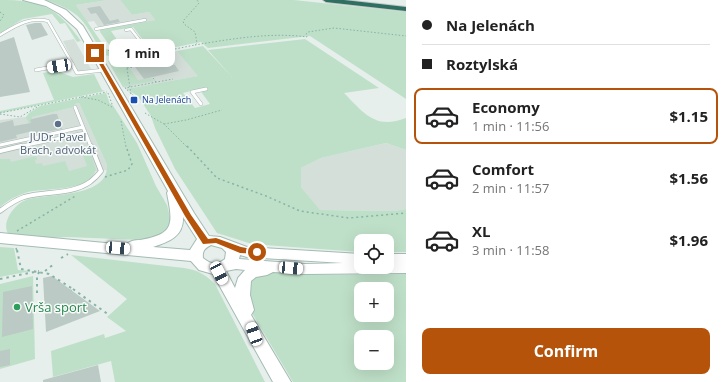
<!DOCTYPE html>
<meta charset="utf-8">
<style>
:root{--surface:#fff;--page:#f2f2f2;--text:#222;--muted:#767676;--line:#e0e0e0;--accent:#b45309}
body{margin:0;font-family:"Open Sans",sans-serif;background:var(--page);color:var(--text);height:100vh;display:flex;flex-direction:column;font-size:15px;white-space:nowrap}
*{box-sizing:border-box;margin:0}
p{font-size:13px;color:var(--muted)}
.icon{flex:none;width:22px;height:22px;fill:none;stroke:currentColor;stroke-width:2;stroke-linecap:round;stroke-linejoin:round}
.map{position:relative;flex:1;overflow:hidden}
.panel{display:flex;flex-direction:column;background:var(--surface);width:320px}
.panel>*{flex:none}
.hud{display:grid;align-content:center;height:88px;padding:0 16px;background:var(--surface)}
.controls{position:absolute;left:354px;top:234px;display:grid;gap:8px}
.controls a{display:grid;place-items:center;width:40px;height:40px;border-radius:8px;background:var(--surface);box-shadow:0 4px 16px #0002;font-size:20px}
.end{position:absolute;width:18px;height:18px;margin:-9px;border:5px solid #b45309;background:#fff;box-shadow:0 0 0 2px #fff}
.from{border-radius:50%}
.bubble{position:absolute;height:28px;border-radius:8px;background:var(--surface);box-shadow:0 4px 16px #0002;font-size:13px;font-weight:700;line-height:28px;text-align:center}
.car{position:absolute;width:12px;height:24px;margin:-12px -6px;border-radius:5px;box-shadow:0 0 3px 1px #0007;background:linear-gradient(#fff 24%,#345 0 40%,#fff 0 76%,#345 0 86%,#fff 0)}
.hud b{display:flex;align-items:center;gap:14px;height:38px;font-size:15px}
.hud b+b{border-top:1px solid var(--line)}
.hud i{width:10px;height:10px;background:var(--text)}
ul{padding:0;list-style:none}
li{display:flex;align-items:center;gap:12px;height:56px;margin:0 8px 6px;padding:0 8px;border:2px solid transparent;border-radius:8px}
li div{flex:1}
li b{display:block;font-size:15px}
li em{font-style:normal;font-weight:700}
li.active{border-color:var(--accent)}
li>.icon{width:36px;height:36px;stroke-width:1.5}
.button{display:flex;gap:8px;margin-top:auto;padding:8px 16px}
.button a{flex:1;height:46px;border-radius:8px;background:var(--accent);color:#fff;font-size:16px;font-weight:700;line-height:46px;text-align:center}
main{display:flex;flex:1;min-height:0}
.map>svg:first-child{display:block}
</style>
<main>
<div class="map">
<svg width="406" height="382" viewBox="0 0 406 382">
<rect width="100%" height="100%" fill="#e6efeb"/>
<path fill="#d4dfda" d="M108 0H120L132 15 149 12 155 20 100 30 94 21 87 22 76 5Z
M74 39 91 69 78 72 63 41Z
M177 51 199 76 126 89 123 87 108 61Z
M79 103 107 165V170L96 171 30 187 0 169V120L34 116 70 108 74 104Z
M386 143 406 150V209L394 211 319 210 301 187V168L321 158Z"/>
<path fill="#bfe0c8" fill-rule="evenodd" d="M0 0C41 0 57 7 81 41L77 42 65 23 60 24 52 14 23 19 0 33Z
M45 0H108L76 5 106 49 118 52 157 45 163 46 164 48C154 53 111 60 103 54 84 22 83 12 45 0Z
M120 0H294L406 12V99L310 36 208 48 201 42 171 48 164 41 147 45 133 27 111 31 122 47 119 48 120 50 112 49 100 32V30L155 20 149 12 132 15Z
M305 39 379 88 344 93C364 113 375 130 406 118V150L386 143 321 158 301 168V187L320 210 394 211 406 209V252H387V241H361V252L252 244 217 233 175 169 155 128 151 116 138 96 126 89 198 76 177 51 203 46 232 77 208 50ZM199 89 210 104 195 108 183 93Z
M123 59 138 80 151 78 154 81 123 87 108 61Z
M60 70 62 73 73 77 94 74 102 90 105 91 0 113V111L54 100 43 73Z
M106 93 110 104H112L137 143 156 186 167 205 170 217V225L167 230 156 237 139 240 68 237 47 238 9 235C0 224 14 204 26 200 46 193 109 199 107 165L79 103 75 104 74 107 70 108 32 117V119L30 120 31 124H29L26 117 29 113 40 106Z
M87 152 91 154 96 170C89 192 47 188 28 192 18 195 8 200 0 207V159H10L11 162 36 156 37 160H35L36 164 42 163 43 166 65 161 69 171 87 166 82 153Z
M0 247 14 248 18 270 31 271 0 277Z
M71 255 184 268C198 270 206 275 215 284L265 382H115L111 361 53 377 51 351 104 334 105 338 126 331 107 317 127 299Z
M273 272 329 275 406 274V382H293L249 308 247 285 253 278ZM361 289H387V315H361ZM361 337H387V363H361Z
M33 276 35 359 0 369V284Z"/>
<path fill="#bbcac4" d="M100 6 110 21 118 19 120 22 104 25 96 13 91 14 87 8Z
M35 23H41L48 35 32 40 26 25Z
M14 37 30 92 0 97V42Z
M148 60 155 67 171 64 175 65 179 71 144 79 132 63Z
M53 114H57L62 129 34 134 33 131 16 135 17 138 0 142V123L13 120 14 126 31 123 30 120 32 119Z
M52 276 71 290 100 311 46 332 43 278Z
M32 286 33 329 2 337 3 292Z
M10 349V365L0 367V351Z
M98 365 101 382H43V380Z"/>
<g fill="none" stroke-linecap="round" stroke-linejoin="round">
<g stroke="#a8b8b2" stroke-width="3.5">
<path id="lane-far2" d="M96 29 145 20
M126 30 131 29 144 46
M0 35C15 26 30 16 48 21L73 65
M63 65 71 64"/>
</g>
<g stroke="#a8b8b2" stroke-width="4">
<path id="lane-far1" d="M72 64 77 73 104 70
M36 70 69 64
M201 104 192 92 206 89
M75 107 91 147
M0 145 83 127
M17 147 85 133"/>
</g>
<g stroke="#a8b8b2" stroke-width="5.5">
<path id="lane" d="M0 151 21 146
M0 211C8 205 15 200 24 197 46 191 71 195 90 182 94 179 98 175 101 171L91 146"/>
</g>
<g stroke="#a4bbb3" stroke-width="2">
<path id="secondary" d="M23 0H44L66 10 83 26 194 213 209 236 220 237 247 247 361 254V267H387V254H406V273L305 274 273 272 267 275 256 277 251 281 250 295 254 310 251 315 291 382H273L213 274 199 270 191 261 0 243V233L126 245C129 241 135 240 140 240 175 234 173 224 167 193L168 191 77 29 60 14 46 6ZM183 217 197 239 190 250 153 247C169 242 184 236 183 217ZM211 245 222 248 226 252 225 259C217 265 211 265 203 258 202 251 205 248 211 245ZM240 255 247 257 343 263 305 264 239 259ZM236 269 245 270 238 278 235 288 226 271Z"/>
</g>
<g stroke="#c2cac8" stroke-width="2">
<path id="highway" d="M323 0H344L406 7V11L326 2Z"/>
</g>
<path stroke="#86b3a5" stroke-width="1" stroke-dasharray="1.5 2" stroke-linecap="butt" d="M0 12 4 15 0 21
M195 45C230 39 272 32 307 37L306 34 308 32 334 28 406 36
M175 49 195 45 197 43 195 32 184 24 183 21 199 3 197 0
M108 50 112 53 115 59 126 62
M151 57 156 64H153
M127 68 134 67
M153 78 156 82
M108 93 112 104
M131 94 126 62 173 53
M81 97 98 100 114 108
M136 98 125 88 173 79
M0 113 107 92
M145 113 164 124 187 147
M0 114 20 117 37 107
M121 121 126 147
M164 124 186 120 222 110"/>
<path stroke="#86b3a5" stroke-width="1.5" stroke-dasharray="2 3" stroke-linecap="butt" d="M187 146 217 178 266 196 300 211 349 218 406 213
M105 177 128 170 132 164 126 146
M17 231 77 195
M16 248 17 251"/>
<path stroke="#86b3a5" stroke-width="2" stroke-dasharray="2.5 4" stroke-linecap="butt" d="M17 250 21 269 49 274 73 289 71 290
M61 258 68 254
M45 271 54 264
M0 279 39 271
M73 289 109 315
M37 293V275L41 270"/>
<use href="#lane-far2" stroke="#fff" stroke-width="2.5"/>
<use href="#lane-far1" stroke="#fff" stroke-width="3"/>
<use href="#lane" stroke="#fff" stroke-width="4"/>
<use href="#secondary" fill="#fff" fill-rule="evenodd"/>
<use href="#highway" fill="#2f6f62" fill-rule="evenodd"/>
</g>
<path fill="#b45309" d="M95 52 97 53 191 215 208 239 216 238 241 247 257 250 261 252 260 254 240 253 216 243 203 244 185 216 93 53Z"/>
<rect fill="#1a4fb4" stroke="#f7fbf9" stroke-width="1.5" x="130" y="96" width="8" height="8" rx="2"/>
<circle fill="#5c6f8a" stroke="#f7fbf9" stroke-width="1.5" cx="58" cy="124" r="4"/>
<circle fill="#2e9e5b" stroke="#f7fbf9" stroke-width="1.5" cx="17" cy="307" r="4"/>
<g text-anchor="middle" stroke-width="3" stroke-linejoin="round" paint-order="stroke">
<g font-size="9" fill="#164399" stroke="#f7fbf9" text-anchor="start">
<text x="142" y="103">Na Jelenách</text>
</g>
<g font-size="11" fill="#4e5e75" stroke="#f7fbf9">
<text x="58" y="141">JUDr. Pavel<tspan x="58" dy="13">Brach, advokát</tspan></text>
</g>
<g font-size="13" fill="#27864d" stroke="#f7fbf9" text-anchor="start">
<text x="25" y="312">Vrša sport</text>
</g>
</g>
</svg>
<div class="controls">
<a><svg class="icon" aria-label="locate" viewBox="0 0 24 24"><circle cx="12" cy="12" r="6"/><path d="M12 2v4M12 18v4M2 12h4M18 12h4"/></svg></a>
<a>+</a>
<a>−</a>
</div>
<i class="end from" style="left:257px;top:252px"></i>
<i class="end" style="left:95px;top:53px"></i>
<div class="bubble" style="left:109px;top:39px;width:66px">1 min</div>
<i class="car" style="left:59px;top:66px;rotate:260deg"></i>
<i class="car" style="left:118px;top:248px;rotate:95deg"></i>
<i class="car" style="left:291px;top:268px;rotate:95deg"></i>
<i class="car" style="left:219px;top:273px;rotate:153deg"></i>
<i class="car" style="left:254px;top:334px;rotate:340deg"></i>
</div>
<section class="panel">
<div class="hud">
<b><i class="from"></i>Na Jelenách</b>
<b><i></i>Roztylská</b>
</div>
<ul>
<li class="active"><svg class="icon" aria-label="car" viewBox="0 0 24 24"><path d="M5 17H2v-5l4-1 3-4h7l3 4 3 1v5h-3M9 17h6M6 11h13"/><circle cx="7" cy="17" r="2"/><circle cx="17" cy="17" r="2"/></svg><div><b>Economy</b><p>1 min · 11:56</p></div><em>$1.15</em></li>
<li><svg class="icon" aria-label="car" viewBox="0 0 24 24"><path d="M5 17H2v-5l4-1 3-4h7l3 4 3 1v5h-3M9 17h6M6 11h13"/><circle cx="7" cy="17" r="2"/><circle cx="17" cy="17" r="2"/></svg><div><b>Comfort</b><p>2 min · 11:57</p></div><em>$1.56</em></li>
<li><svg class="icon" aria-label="car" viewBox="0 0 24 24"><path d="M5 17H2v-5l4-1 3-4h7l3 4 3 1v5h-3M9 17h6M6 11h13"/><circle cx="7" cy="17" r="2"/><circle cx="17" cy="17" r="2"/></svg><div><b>XL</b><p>3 min · 11:58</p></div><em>$1.96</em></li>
</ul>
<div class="button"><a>Confirm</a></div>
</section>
</main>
